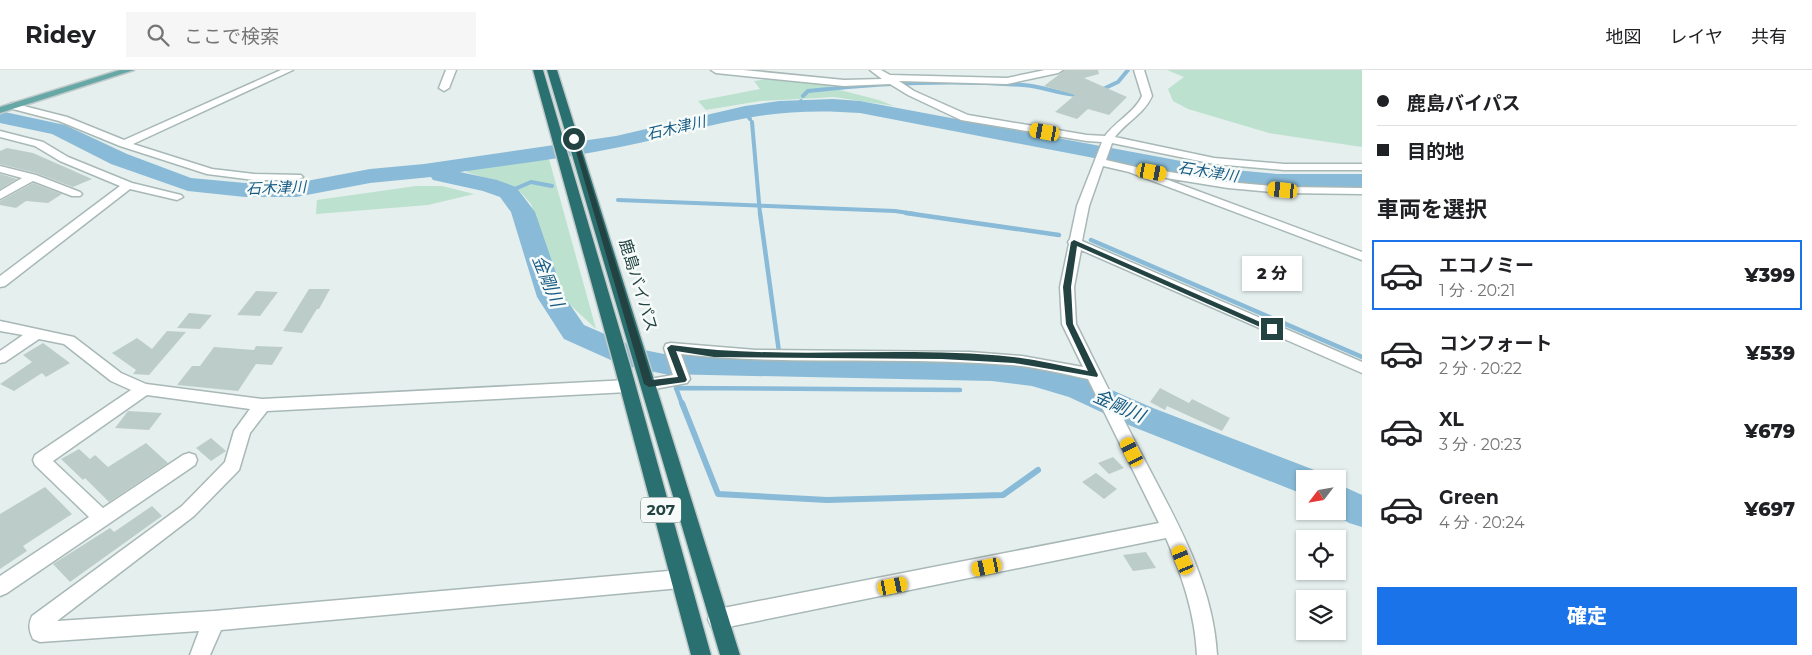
<!DOCTYPE html>
<html lang="ja">
<meta charset="utf-8">
<style>
:root{--surface:#fff;--page:#f6f6f6;--text:#202124;--muted:#757577;--line:#e0e0e0;--accent:#1a73e8}
body{margin:0;font-family:Montserrat,"Noto Sans JP",sans-serif;background:var(--page);color:var(--text);height:100vh;display:flex;flex-direction:column;font-size:19px;white-space:nowrap}
*{box-sizing:border-box;margin:0}
p{font-size:16px;color:var(--muted)}
.icon{flex:none;width:28px;height:28px;fill:none;stroke:currentColor;stroke-width:2;stroke-linecap:round;stroke-linejoin:round}
.map{position:relative;flex:1;overflow:hidden}
.panel{display:flex;flex-direction:column;background:var(--surface);width:450px}
.panel>*{flex:none}
.banner{display:grid;align-content:center;height:110px;padding:0 15px;background:var(--surface)}
.needle{width:32px;rotate:239deg}
.controls{position:absolute;left:1296px;top:400px;display:grid;gap:10px}
.controls a{display:grid;place-items:center;width:50px;height:50px;border-radius:0px;background:var(--surface);box-shadow:0 1px 4px #0004;font-size:25px}
.end{position:absolute;width:22px;height:22px;margin:-11px;border:6px solid #224341;background:#fff;box-shadow:0 0 0 2px #fff}
.from{border-radius:50%}
.bubble{position:absolute;height:35px;border-radius:0px;background:var(--surface);box-shadow:0 1px 4px #0004;font-size:16px;font-weight:800;line-height:35px;text-align:center}
.car{position:absolute;width:15px;height:30px;margin:-15px -8px;border-radius:6px;box-shadow:0 0 4px 1px #0007;background:linear-gradient(#f5c518 24%,#345 0 40%,#f5c518 0 76%,#345 0 86%,#f5c518 0)}
.banner b{display:flex;align-items:center;gap:18px;height:48px;font-size:19px}
.banner b+b{border-top:1px solid var(--line)}
.banner i{width:12px;height:12px;background:var(--text)}
ul{padding:0;list-style:none}
li{display:flex;align-items:center;gap:15px;height:70px;margin:0 10px 8px;padding:0 5px;border:2px solid transparent;border-radius:0px}
li div{flex:1}
li b{display:block;font-size:19px}
li em{font-style:normal;font-weight:800}
li.active{border-color:var(--accent)}
li>.icon{width:45px;height:45px;stroke-width:1.5}
h2{padding:0 15px;font-size:22px;line-height:60px}
.primary-button{display:flex;gap:10px;margin-top:auto;padding:10px 15px}
.primary-button a{flex:1;height:58px;border-radius:0px;background:var(--accent);color:#fff;font-size:20px;font-weight:800;line-height:58px;text-align:center}
header{display:flex;align-items:center;gap:30px;box-sizing:border-box;height:70px;padding:0 25px;background:var(--surface);border-bottom:1px solid var(--line)}
header strong{font-size:24px}
nav{display:flex;gap:28px;margin-inline-start:auto;font-size:18px}
.search{width:350px;height:45px;background:var(--page);display:flex;align-items:center;gap:12px;box-sizing:border-box;padding:0 18px;border-radius:0px;color:var(--muted);font-size:19px}
main{display:flex;flex:1;min-height:0}
.map>svg:first-child{display:block}
</style>
<header>
<strong>Ridey</strong>
<div class="search"><svg class="icon" aria-label="search" viewBox="0 0 24 24"><circle cx="10" cy="10" r="6"/><path d="M15 15l6 6"/></svg>ここで検索</div>
<nav><a>地図</a><a>レイヤ</a><a>共有</a></nav>
</header>
<main>
<div class="map">
<svg width="1362" height="585" viewBox="0 0 1362 585">
<rect width="100%" height="100%" fill="#e5efed"/>
<path fill="#bce1ce" d="M1167 0H1362V77L1269 63 1188 39 1173 31 1168 19 1184 7Z
M775 8 847 14 828 17 879 30 894 36 834 27 760 31 706 40 698 31 760 19 754 11Z
M549 89 596 259 566 231 531 134 516 117 466 102 469 100Z
M416 116H442L474 124 428 135 316 144 317 130Z"/>
<g fill="none" stroke-linecap="round" stroke-linejoin="round">
<path stroke="#89bad7" stroke-width="4" d="M1101 20 1118 12 1128 0
M803 26 808 21C879 13 952 10 1023 15 1043 16 1060 25 1080 25
M801 31 803 35
M745 42 750 49
M752 52 760 144
M508 122 531 112 552 116
M618 130 895 141 915 144"/>
<path stroke="#89bad7" stroke-width="4.5" d="M760 143 779 282
M906 143 1059 165
M1091 170 1362 287
M664 294 669 305
M777 296 780 288
M682 334 676 318 960 320"/>
<path stroke="#89bad7" stroke-width="6" d="M682 333 718 424 827 430 1003 425 1038 400"/>
<path fill="#89bad7" fill-rule="evenodd" d="M833 29 860 31 1224 99 1277 104H1362V118H1277L1224 113 860 43C822 40 784 41 747 48 706 55 666 68 625 76 570 88 515 94 460 102L497 110 516 117 535 142 564 226 584 255 639 279 664 284 992 289 1032 294 1091 311 1153 338 1317 401 1321 409H1305V425L1131 356 1069 327 1032 316 992 311 664 304 622 295 564 269 537 227 511 142 500 127 483 121 433 110 431 107 370 113 296 127H245L188 121 111 94 52 64 0 53V41L65 55 127 84 191 108 245 113H296L370 99 424 94 616 66 745 36 779 31Z
M1338 414 1362 425V457L1349 453 1329 441H1338Z"/>
</g>
<path fill="#bccdc9" d="M1065 0H1098L1099 4 1084 8 1127 27 1109 45 1088 39 1077 49 1055 42 1075 25 1044 16Z
M7 78 33 83 92 109 73 117 36 103 0 94V81Z
M0 104 17 109 0 119Z
M33 113 62 124 48 133 26 131 16 138 0 135V131Z
M309 219H330L319 239H317L302 263 283 261Z
M256 221 278 222 260 246 237 245Z
M189 243 212 245 200 259 177 258Z
M167 261 186 262 149 305 133 304 136 300 112 283 137 268 152 279Z
M43 273 70 293 46 307 42 303 14 321 0 314 32 292 23 285Z
M256 276 283 277 272 295 256 294 238 321 177 315 192 296H200L214 277 254 280Z
M1160 318 1189 333 1192 329 1230 348 1222 361 1167 336 1165 340 1150 332Z
M128 341 162 343 149 360 115 358Z
M211 368 226 381 211 391 196 378Z
M146 373 168 393 109 432 85 408 83 410 61 389 79 379 90 389 95 385 108 397Z
M1113 387 1124 398 1109 404 1098 393Z
M1096 403 1117 419 1104 429 1082 412Z
M45 417 72 444 23 476 27 481 0 499V444Z
M152 436 162 446 70 512 53 494 110 458 114 462Z
M1146 482 1156 498 1133 501 1123 485Z"/>
<g fill="none" stroke-linecap="round" stroke-linejoin="round">
<g stroke="#a7b8b6" stroke-width="3">
<path id="minor" d="M281 0H293L133 74 212 99 254 104 301 105 303 107 297 110H254L207 104 120 76 59 51 9 38 7 36 12 33 67 47 124 70Z
M446 0H456L449 18 444 21 439 18Z
M711 0H743L844 10 882 9 870 0H881L890 5 1007 8 1045 0H1063L1058 3 1007 14 899 11 914 21 968 45 1087 65 1105 66C1116 51 1135 42 1142 26L1134 0H1144L1152 26C1144 44 1126 52 1115 67L1214 88 1284 94H1362V100H1284L1214 94 1112 73 1106 90 1136 97 1153 104 1154 101 1158 100 1228 112 1283 117 1362 118V124L1283 123 1228 118 1160 107 1362 182V190L1129 102 1103 96 1089 136 1082 171 1362 292V303L1081 180 1074 217 1076 254C1098 298 1120 343 1143 387 1176 450 1213 513 1217 585H1197C1195 543 1182 506 1166 468L718 559 711 556 708 549 711 542 718 539 1159 453 1088 309C1063 304 1037 297 1010 295 900 286 790 296 681 284L690 309 687 313 649 320 644 318 641 314 644 310 673 305 664 278 666 274 671 273 756 280 970 282 1022 286 1083 297 1062 254 1060 217 1069 174 1068 172 1070 169 1077 136 1102 72 1087 71 961 50 908 25 890 14 844 16 716 3Z
M0 61 43 72 68 87 132 113 181 125 183 127 177 130 130 119 5 216 0 217V206L120 116 60 91 35 76 0 67Z
M0 96 36 105 80 122 82 124 80 126H72L33 111 0 129V121L22 108 0 102Z
M0 251 74 267 121 303 146 314 262 329 628 310 633 312 636 316 633 320 628 322 267 341 250 363 239 400 194 446 57 551 214 541 680 500 687 503 690 509 687 515 680 518 221 560 210 585H190L199 561 40 572 33 569C29 560 28 555 32 546L182 436 225 392 234 361 250 339 147 325 53 391 103 438 183 385 189 383 195 385 197 390 195 395 7 523 0 526V506L89 447 35 395 33 390 35 385 131 320 111 311 64 274 39 269 5 292 0 293V281L23 265 0 261Z"/>
</g>
<g stroke="#c1caca" stroke-width="3">
<path id="major" d="M120 0H134L0 43V37Z"/>
</g>
<g stroke="#c1caca" stroke-width="3">
<path id="highway" d="M533 0H543L630 295 711 585H691L614 295Z
M547 0H557L740 585H720Z"/>
</g>
<use href="#minor" fill="#fff" fill-rule="evenodd"/>
<use href="#major" fill="#66a8a5" fill-rule="evenodd"/>
<use href="#highway" fill="#2b7071" fill-rule="evenodd"/>
</g>
<path fill="#224341" d="M572 68 577 69 652 310 678 307 667 278 671 275C784 291 900 275 1013 287 1038 290 1063 296 1088 301L1066 254 1063 217 1071 172 1074 170 1276 259 1269 261 1077 176 1071 217 1073 254 1098 305 1097 307 1014 293 942 289 714 287 676 281 687 310 685 312 649 317 644 314Z"/>
<g text-anchor="middle" stroke-width="5" stroke-linejoin="round" paint-order="stroke">
<g font-size="15" font-style="italic" fill="#165a84" stroke="#f6fbf9">
<text transform="translate(676 58) rotate(-13)" y="5">石木津川</text>
<text transform="translate(1208 102) rotate(9)" y="5">石木津川</text>
<text transform="translate(276 118) rotate(-2)" y="5">石木津川</text>
</g>
<rect fill="#f6fbf9" stroke="#627a78" stroke-width="1" x="641" y="427.5" width="40" height="25" rx="4"/>
<g font-size="15" font-weight="bold" fill="#224341">
<text x="661" y="445">207</text>
</g>
<g font-size="16" fill="#224341" stroke="#f6fbf9">
<text transform="translate(639 215) rotate(73)" y="6">鹿島バイパス</text>
</g>
<g font-size="18" font-style="italic" fill="#165a84" stroke="#f6fbf9">
<text transform="translate(548 211) rotate(68)" y="6">金剛川</text>
<text transform="translate(1119 336) rotate(24)" y="6">金剛川</text>
</g>
</g>
</svg>
<div class="controls">
<a><svg class="needle" viewBox="-14 -14 28 28"><path d="M0-13l5 13h-10z" fill="#e53935"/><path d="M0 13l5-13h-10z" fill="#757577"/></svg></a>
<a><svg class="icon" aria-label="locate" viewBox="0 0 24 24"><circle cx="12" cy="12" r="6"/><path d="M12 2v4M12 18v4M2 12h4M18 12h4"/></svg></a>
<a><svg class="icon" aria-label="layers" viewBox="0 0 24 24"><path d="M12 4l9 5-9 5-9-5zM3 14l9 5 9-5"/></svg></a>
</div>
<i class="end from" style="left:574px;top:69px"></i>
<i class="end" style="left:1272px;top:259px"></i>
<div class="bubble" style="left:1242px;top:186px;width:60px">2 分</div>
<i class="car" style="left:1045px;top:62px;rotate:280deg"></i>
<i class="car" style="left:1152px;top:102px;rotate:100deg"></i>
<i class="car" style="left:1283px;top:120px;rotate:276deg"></i>
<i class="car" style="left:1132px;top:382px;rotate:333deg"></i>
<i class="car" style="left:1183px;top:490px;rotate:337deg"></i>
<i class="car" style="left:987px;top:497px;rotate:258deg"></i>
<i class="car" style="left:893px;top:516px;rotate:79deg"></i>
</div>
<section class="panel">
<div class="banner">
<b><i class="from"></i>鹿島バイパス</b>
<b><i></i>目的地</b>
</div>
<h2>車両を選択</h2>
<ul>
<li class="active"><svg class="icon" aria-label="car" viewBox="0 0 24 24"><path d="M5 17H2v-5l4-1 3-4h7l3 4 3 1v5h-3M9 17h6M6 11h13"/><circle cx="7" cy="17" r="2"/><circle cx="17" cy="17" r="2"/></svg><div><b>エコノミー</b><p>1 分 · 20:21</p></div><em>¥399</em></li>
<li><svg class="icon" aria-label="car" viewBox="0 0 24 24"><path d="M5 17H2v-5l4-1 3-4h7l3 4 3 1v5h-3M9 17h6M6 11h13"/><circle cx="7" cy="17" r="2"/><circle cx="17" cy="17" r="2"/></svg><div><b>コンフォート</b><p>2 分 · 20:22</p></div><em>¥539</em></li>
<li><svg class="icon" aria-label="car" viewBox="0 0 24 24"><path d="M5 17H2v-5l4-1 3-4h7l3 4 3 1v5h-3M9 17h6M6 11h13"/><circle cx="7" cy="17" r="2"/><circle cx="17" cy="17" r="2"/></svg><div><b>XL</b><p>3 分 · 20:23</p></div><em>¥679</em></li>
<li><svg class="icon" aria-label="car" viewBox="0 0 24 24"><path d="M5 17H2v-5l4-1 3-4h7l3 4 3 1v5h-3M9 17h6M6 11h13"/><circle cx="7" cy="17" r="2"/><circle cx="17" cy="17" r="2"/></svg><div><b>Green</b><p>4 分 · 20:24</p></div><em>¥697</em></li>
</ul>
<div class="primary-button"><a>確定</a></div>
</section>
</main>
